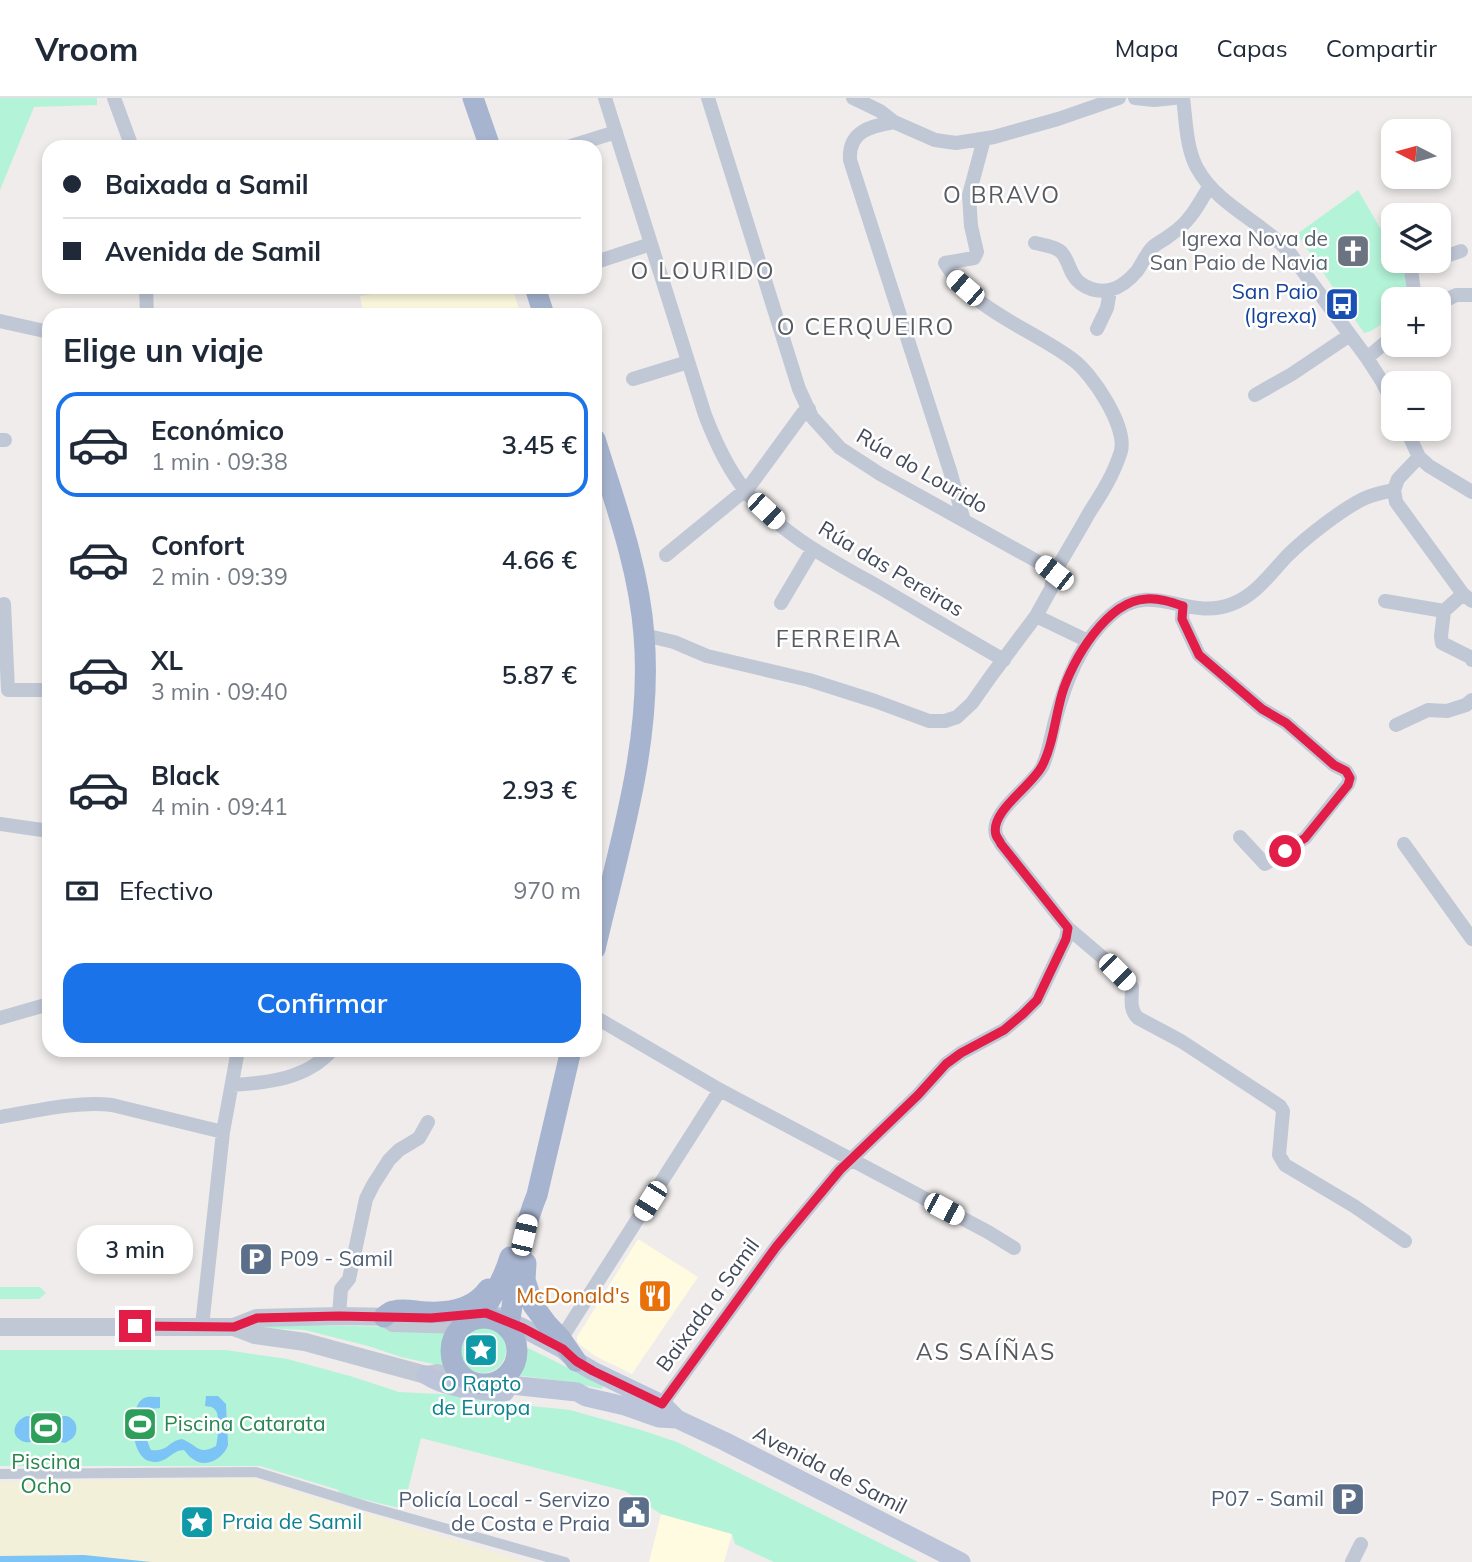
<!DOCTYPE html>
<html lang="es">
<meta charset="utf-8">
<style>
:root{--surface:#fff;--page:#f6f6f7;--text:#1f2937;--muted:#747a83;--line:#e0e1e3;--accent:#1a73e8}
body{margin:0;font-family:Mulish,sans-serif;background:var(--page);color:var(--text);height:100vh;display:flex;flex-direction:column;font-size:26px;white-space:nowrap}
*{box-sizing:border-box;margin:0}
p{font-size:23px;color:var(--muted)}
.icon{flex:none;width:38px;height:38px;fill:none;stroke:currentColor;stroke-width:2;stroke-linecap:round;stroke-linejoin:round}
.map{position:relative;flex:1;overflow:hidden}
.sheet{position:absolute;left:42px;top:210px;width:560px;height:749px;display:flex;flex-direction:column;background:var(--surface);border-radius:21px;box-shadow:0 4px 10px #0003}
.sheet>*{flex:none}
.hud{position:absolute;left:42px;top:42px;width:560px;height:154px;border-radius:21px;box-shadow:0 4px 10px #0003;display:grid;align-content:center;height:154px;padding:0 21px;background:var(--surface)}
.needle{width:46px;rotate:276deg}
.buttons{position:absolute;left:1381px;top:21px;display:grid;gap:14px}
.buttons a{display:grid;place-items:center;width:70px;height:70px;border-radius:14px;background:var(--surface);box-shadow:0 4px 10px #0003;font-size:35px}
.end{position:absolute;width:32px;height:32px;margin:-16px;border:9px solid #e11d48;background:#fff;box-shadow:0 0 0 4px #fff}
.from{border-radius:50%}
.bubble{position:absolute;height:49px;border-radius:21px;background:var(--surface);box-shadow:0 4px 10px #0003;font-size:23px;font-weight:600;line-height:49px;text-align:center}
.car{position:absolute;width:21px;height:42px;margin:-21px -10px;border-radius:9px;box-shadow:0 0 5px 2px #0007;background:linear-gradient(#fff 24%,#345 0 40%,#fff 0 76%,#345 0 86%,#fff 0)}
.hud b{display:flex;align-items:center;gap:24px;height:66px;font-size:26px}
.hud b+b{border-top:2px solid var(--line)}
.hud i{width:18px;height:18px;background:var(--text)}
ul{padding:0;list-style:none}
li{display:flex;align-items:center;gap:21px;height:105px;margin:0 14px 10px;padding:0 7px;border:4px solid transparent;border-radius:21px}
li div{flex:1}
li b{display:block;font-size:26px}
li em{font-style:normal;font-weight:600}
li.current{border-color:var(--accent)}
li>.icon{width:63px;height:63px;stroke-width:1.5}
h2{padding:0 21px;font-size:32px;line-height:84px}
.pay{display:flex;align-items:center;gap:18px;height:77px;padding:0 21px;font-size:26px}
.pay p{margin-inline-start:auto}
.primary-button{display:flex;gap:14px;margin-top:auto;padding:14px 21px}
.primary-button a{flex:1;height:80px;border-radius:21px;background:var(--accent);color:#fff;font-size:28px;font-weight:600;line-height:80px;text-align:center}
header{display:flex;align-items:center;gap:42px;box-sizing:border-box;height:98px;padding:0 35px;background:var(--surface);border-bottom:2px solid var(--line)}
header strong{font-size:33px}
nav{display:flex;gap:38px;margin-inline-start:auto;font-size:24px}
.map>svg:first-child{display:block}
</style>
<header>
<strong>Vroom</strong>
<nav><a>Mapa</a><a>Capas</a><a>Compartir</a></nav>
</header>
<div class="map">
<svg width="1472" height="1464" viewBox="0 0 1472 1464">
<rect width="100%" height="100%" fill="#efeceb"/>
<path fill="#fefbe0" d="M417 189H512L521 217H364L360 198Z
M638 1141 698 1179 632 1276 595 1258 579 1246 577 1243V1239Z
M661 1416 732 1436 724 1464H649Z"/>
<path fill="#b3f3d8" d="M0 0H97V7L34 9 0 92Z
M1358 92 1393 152V163H1399L1403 170 1411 201H1393V219L1371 233 1364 235 1297 136Z
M0 1189H40L46 1195 39 1201H0Z
M304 1227 450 1230 443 1247 447 1269 401 1259 368 1248 305 1232 242 1229Z
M460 1252a23 23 0 1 1 46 0a23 23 0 1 1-46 0Z
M524 1248 603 1287 602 1291 570 1284 515 1277 522 1263Z
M0 1252H226L287 1261 350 1278 399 1294 501 1299 502 1305 570 1312 641 1332 677 1344 918 1464H774L735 1446 732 1436 661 1416 625 1393 421 1340 403 1411 338 1395 339 1392 260 1368H0Z"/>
<path fill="#f3f0d9" d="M251 1380 525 1464H0V1384Z"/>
<path fill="#7bc4f5" d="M471 1252a13 13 0 1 1 26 0a13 13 0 1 1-26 0Z
M206 1298H218L226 1306 228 1347C224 1360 206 1371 193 1361 189 1359 187 1355 184 1352 171 1352 166 1368 149 1363 129 1357 129 1307 144 1300 148 1298 155 1299 160 1299V1310L149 1311C144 1321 145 1342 151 1352 169 1354 168 1343 182 1341 197 1347 199 1358 216 1348 218 1341 220 1319 216 1313 213 1308 210 1309 205 1308Z
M27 1318C34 1319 36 1323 42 1324 53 1327 63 1310 74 1323 76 1325 77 1331 76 1334 75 1340 70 1342 65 1345L57 1343 47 1337C39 1338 33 1346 25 1344 8 1339 14 1322 27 1318Z
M84 1457 151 1464H0V1458Z"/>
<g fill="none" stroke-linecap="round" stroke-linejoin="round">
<path stroke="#c0c7d5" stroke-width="10" d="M0 1376 256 1374 366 1408 565 1464"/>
<path stroke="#c0c7d5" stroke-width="14" d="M114 0 132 49
M605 0 705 317C715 343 727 370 745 392 780 436 831 462 879 489 920 513 962 538 1004 562
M708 0 799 291 812 319 840 350 880 376 1042 466 1054 475
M853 0 880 13 894 24 935 42 956 45 994 39 1058 21 1119 0
M1135 0 1154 2 1174 0
M1183 0C1186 22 1186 50 1197 70 1217 107 1262 124 1289 154L1367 260 1383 285 1393 305
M894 24C871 28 848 33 850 62L951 376 964 423
M568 49 616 34
M1035 145C1043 147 1054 148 1060 153 1069 160 1069 177 1080 185 1101 200 1121 192 1137 173 1142 166 1145 158 1151 151 1156 145 1163 143 1169 138 1176 133 1184 127 1189 120 1197 111 1203 98 1210 88
M1438 161 1461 153
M596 164 651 146
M146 189 147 217
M1415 201 1411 171 1434 163
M1438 206 1456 197H1472
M0 223 49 234
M1097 231 1107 210 1110 193
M1367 260 1393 238
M633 281 688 264
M1255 297 1292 276 1350 237
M1406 331 1419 359 1429 368 1472 394
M0 342H5
M1419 359 1398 381 1394 392 1396 404 1463 496 1472 503
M666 457 749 389 803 315 809 311
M1463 496 1444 513 1441 538 1442 545 1470 559 1472 562
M1385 503 1444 513
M781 505 813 451
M4 506 8 592H49
M1183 508 1182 521 1199 557 1262 611 1286 625 1334 667 1346 673 1350 680 1348 686 1305 740 1265 766 1240 739
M1036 518 1088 543
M644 537 674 544 707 558 809 582 875 603 929 623H945L957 619 972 605 991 578 1036 518 1051 491 1054 475C1066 455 1078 435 1089 415 1102 395 1114 376 1121 353 1127 328 1092 275 1072 261 1030 230 973 213 945 165L974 160 977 154 971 128 969 97 984 41
M1396 627 1428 612 1447 613 1466 607 1472 602
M0 726 49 733
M1404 746 1472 841
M1068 830 1102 859 1132 889C1132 900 1129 912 1138 920L1181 943 1280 1008 1283 1013 1279 1057 1285 1067 1354 1108 1405 1143
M595 919 720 992 988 1134 1014 1150
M0 920 49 906
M232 987C267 985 307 981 332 952
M0 1019C37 1013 75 1003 112 1007L223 1034
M339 1218 341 1191 349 1181 366 1101 373 1087 389 1062 399 1052 419 1040 428 1024
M202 1228 223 1034 238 952
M561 1241 720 992
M662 1306 776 1149 840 1072 918 997 946 966 961 955 1004 932 1023 916 1037 902 1066 841 1068 830 1001 746C1000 743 997 740 996 737 989 714 1031 689 1042 669 1049 655 1051 638 1055 623 1065 585 1080 544 1111 517 1153 480 1186 524 1232 506 1256 497 1270 476 1287 458 1305 440 1341 412 1363 401 1373 396 1384 394 1394 392
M1352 1464 1361 1446"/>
<path stroke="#c0c7d5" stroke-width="18" d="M387 1221 393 1225 464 1227
M0 1229H234L255 1237 305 1244 426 1277 437 1275 465 1280
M234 1229 257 1220 339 1218 398 1219"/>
<path stroke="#bbc4d8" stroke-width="19" d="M481 1215 496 1218 523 1230 563 1251 576 1263 593 1273 662 1306 677 1321 724 1343 961 1464
M426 1277C448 1292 480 1292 505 1294
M491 1285 577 1294 586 1299 625 1308 659 1320 677 1321"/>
<path stroke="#a7b4cf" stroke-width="21" d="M473 0 490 49
M535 189 544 217
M595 341C615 405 639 470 644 537 653 643 619 748 595 851
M526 1165 525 1182 533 1207 547 1226 561 1241 576 1263
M384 1219C386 1217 391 1213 394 1213 404 1210 417 1214 428 1214 451 1215 474 1211 488 1191
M451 1253a33 33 0 1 1 66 0a33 33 0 1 1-66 0Z
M476 1221C492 1202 503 1182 510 1159
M508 1231C517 1186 519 1140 537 1097L571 952"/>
</g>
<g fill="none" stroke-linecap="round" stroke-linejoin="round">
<path stroke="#e11d48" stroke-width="9" d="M135 1228 234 1229 257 1220 339 1218 431 1220 486 1215 523 1230 563 1251 576 1263 593 1273 662 1306 776 1149 840 1072 918 997 946 966 961 955 1004 932 1023 916 1037 902 1066 841 1068 830 1001 746C1000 743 997 740 996 737 989 714 1032 688 1042 668 1053 647 1055 620 1062 596 1072 562 1107 503 1146 501 1159 500 1171 504 1183 508L1182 521 1199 557 1262 611 1286 625 1334 667 1346 673 1350 680 1348 687 1305 740 1285 753"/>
</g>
<defs>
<g id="church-square" transform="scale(1.75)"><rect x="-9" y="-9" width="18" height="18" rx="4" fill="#6b7280" stroke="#fff"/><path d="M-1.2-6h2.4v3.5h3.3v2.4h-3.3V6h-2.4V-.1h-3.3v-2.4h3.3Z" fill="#fff"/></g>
<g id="bus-square" transform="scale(1.75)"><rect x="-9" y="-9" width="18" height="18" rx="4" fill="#1a4fb4" stroke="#fff"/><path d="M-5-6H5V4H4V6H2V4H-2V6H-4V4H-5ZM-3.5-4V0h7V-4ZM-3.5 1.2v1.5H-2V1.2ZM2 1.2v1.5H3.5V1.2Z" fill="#fff"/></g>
<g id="parking-square" transform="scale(1.75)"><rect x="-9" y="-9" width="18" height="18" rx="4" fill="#5c6f8a" stroke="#fff"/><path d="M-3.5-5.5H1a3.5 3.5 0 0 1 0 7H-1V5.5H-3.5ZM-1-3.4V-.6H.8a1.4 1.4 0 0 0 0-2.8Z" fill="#fff"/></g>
<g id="restaurant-square" transform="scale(1.75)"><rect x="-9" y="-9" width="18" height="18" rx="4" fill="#e8710a" stroke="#fff"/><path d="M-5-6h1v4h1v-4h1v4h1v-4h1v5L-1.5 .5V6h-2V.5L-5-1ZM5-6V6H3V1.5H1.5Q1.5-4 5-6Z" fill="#fff"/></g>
<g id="sight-square" transform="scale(1.75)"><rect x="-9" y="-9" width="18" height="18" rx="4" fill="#0f9aa8" stroke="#fff"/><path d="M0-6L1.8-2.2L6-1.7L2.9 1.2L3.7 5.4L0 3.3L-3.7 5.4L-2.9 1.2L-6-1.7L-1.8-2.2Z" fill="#fff"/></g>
<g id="stadium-square" transform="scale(1.75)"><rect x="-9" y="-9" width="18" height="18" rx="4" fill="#2e9e5b" stroke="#fff"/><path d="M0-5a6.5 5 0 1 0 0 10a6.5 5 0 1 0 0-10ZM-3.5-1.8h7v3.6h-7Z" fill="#fff"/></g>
<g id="civic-square" transform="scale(1.75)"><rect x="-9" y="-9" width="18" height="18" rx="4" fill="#5c6f8a" stroke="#fff"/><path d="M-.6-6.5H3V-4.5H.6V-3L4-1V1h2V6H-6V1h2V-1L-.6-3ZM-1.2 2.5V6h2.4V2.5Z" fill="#fff"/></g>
</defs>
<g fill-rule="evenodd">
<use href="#church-square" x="1353" y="153"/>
<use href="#bus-square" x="1342" y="206"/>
<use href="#parking-square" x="256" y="1161"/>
<use href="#restaurant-square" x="655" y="1198"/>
<use href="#sight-square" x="481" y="1252"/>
<use href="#stadium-square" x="140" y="1326"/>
<use href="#stadium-square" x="46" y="1330"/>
<use href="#parking-square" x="1348" y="1401"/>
<use href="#civic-square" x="634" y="1414"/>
<use href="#sight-square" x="197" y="1424"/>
</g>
<g text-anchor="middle" stroke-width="5" stroke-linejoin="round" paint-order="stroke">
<g font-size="21" fill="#5b616d" stroke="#fff" text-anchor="end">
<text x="1328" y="148">Igrexa Nova de<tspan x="1328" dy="24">San Paio de Navia</tspan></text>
</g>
<g font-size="21" fill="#164399" stroke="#fff" text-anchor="end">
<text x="1318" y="201">San Paio<tspan x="1318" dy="24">(Igrexa)</tspan></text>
</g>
<g font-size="21" fill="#424a5b" stroke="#fff">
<text transform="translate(922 373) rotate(30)" y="7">Rúa do Lourido</text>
<text transform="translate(891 471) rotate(31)" y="7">Rúa das Pereiras</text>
<text transform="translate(708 1207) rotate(-54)" y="7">Baixada a Samil</text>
<text transform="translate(830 1372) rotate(27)" y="7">Avenida de Samil</text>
</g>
<g font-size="21" fill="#4e5e75" stroke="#fff" text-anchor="end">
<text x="280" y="1168" text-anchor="start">P09 - Samil</text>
<text x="1324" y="1408">P07 - Samil</text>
<text x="610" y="1409">Policía Local - Servizo<tspan x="610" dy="24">de Costa e Praia</tspan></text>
</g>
<g font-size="21" fill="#c56008" stroke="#fff" text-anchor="end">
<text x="630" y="1205">McDonald's</text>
</g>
<g font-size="21" fill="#0d838f" stroke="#fff">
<text x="481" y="1293">O Rapto<tspan x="481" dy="24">de Europa</tspan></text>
<text x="222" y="1431" text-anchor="start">Praia de Samil</text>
</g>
<g font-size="21" fill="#27864d" stroke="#fff" text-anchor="start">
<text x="164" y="1333">Piscina Catarata</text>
<text x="46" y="1371" text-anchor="middle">Piscina<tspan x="46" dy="24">Ocho</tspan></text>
</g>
<g font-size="23" letter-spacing="2" fill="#585a61" stroke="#fff">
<text x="1002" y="105">O BRAVO</text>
<text x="703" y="181">O LOURIDO</text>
<text x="866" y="237">O CERQUEIRO</text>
<text x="839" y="549">FERREIRA</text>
<text x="986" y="1262">AS SAÍÑAS</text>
</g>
</g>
</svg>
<div class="buttons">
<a><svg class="needle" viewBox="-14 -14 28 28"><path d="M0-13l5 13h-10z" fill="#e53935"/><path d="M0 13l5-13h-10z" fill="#747a83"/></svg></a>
<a><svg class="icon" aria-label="layers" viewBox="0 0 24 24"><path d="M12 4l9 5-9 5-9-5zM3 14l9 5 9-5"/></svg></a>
<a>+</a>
<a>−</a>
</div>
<i class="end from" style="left:1285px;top:753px"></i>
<i class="end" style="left:135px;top:1228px"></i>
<div class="bubble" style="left:77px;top:1127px;width:116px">3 min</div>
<i class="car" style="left:965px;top:190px;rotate:311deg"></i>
<i class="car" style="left:766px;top:413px;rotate:133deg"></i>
<i class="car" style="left:1054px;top:475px;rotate:308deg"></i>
<i class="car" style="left:1117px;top:874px;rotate:135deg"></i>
<i class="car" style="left:650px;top:1103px;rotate:212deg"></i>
<i class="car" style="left:944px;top:1111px;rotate:118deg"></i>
<i class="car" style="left:524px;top:1137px;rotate:13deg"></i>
<div class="hud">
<b><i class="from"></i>Baixada a Samil</b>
<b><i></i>Avenida de Samil</b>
</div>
<section class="sheet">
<h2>Elige un viaje</h2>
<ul>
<li class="current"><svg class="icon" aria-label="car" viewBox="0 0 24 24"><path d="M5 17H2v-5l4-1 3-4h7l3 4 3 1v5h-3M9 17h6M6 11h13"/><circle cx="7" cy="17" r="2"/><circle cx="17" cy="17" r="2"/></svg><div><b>Económico</b><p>1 min · 09:38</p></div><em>3.45 €</em></li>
<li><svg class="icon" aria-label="car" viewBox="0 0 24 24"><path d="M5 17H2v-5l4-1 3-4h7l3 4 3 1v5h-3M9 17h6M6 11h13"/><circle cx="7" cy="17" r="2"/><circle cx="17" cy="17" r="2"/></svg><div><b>Confort</b><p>2 min · 09:39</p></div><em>4.66 €</em></li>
<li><svg class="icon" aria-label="car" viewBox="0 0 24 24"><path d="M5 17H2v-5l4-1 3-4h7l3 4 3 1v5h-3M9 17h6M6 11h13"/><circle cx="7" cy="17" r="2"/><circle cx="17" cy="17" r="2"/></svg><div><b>XL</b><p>3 min · 09:40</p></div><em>5.87 €</em></li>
<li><svg class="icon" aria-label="car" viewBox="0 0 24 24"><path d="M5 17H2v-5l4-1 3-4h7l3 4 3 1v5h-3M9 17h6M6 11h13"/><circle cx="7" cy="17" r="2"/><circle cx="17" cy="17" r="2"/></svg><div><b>Black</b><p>4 min · 09:41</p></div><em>2.93 €</em></li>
</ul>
<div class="pay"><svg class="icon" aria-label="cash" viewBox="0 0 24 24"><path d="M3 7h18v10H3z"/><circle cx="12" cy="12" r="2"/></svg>Efectivo<p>970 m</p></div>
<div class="primary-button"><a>Confirmar</a></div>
</section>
</div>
